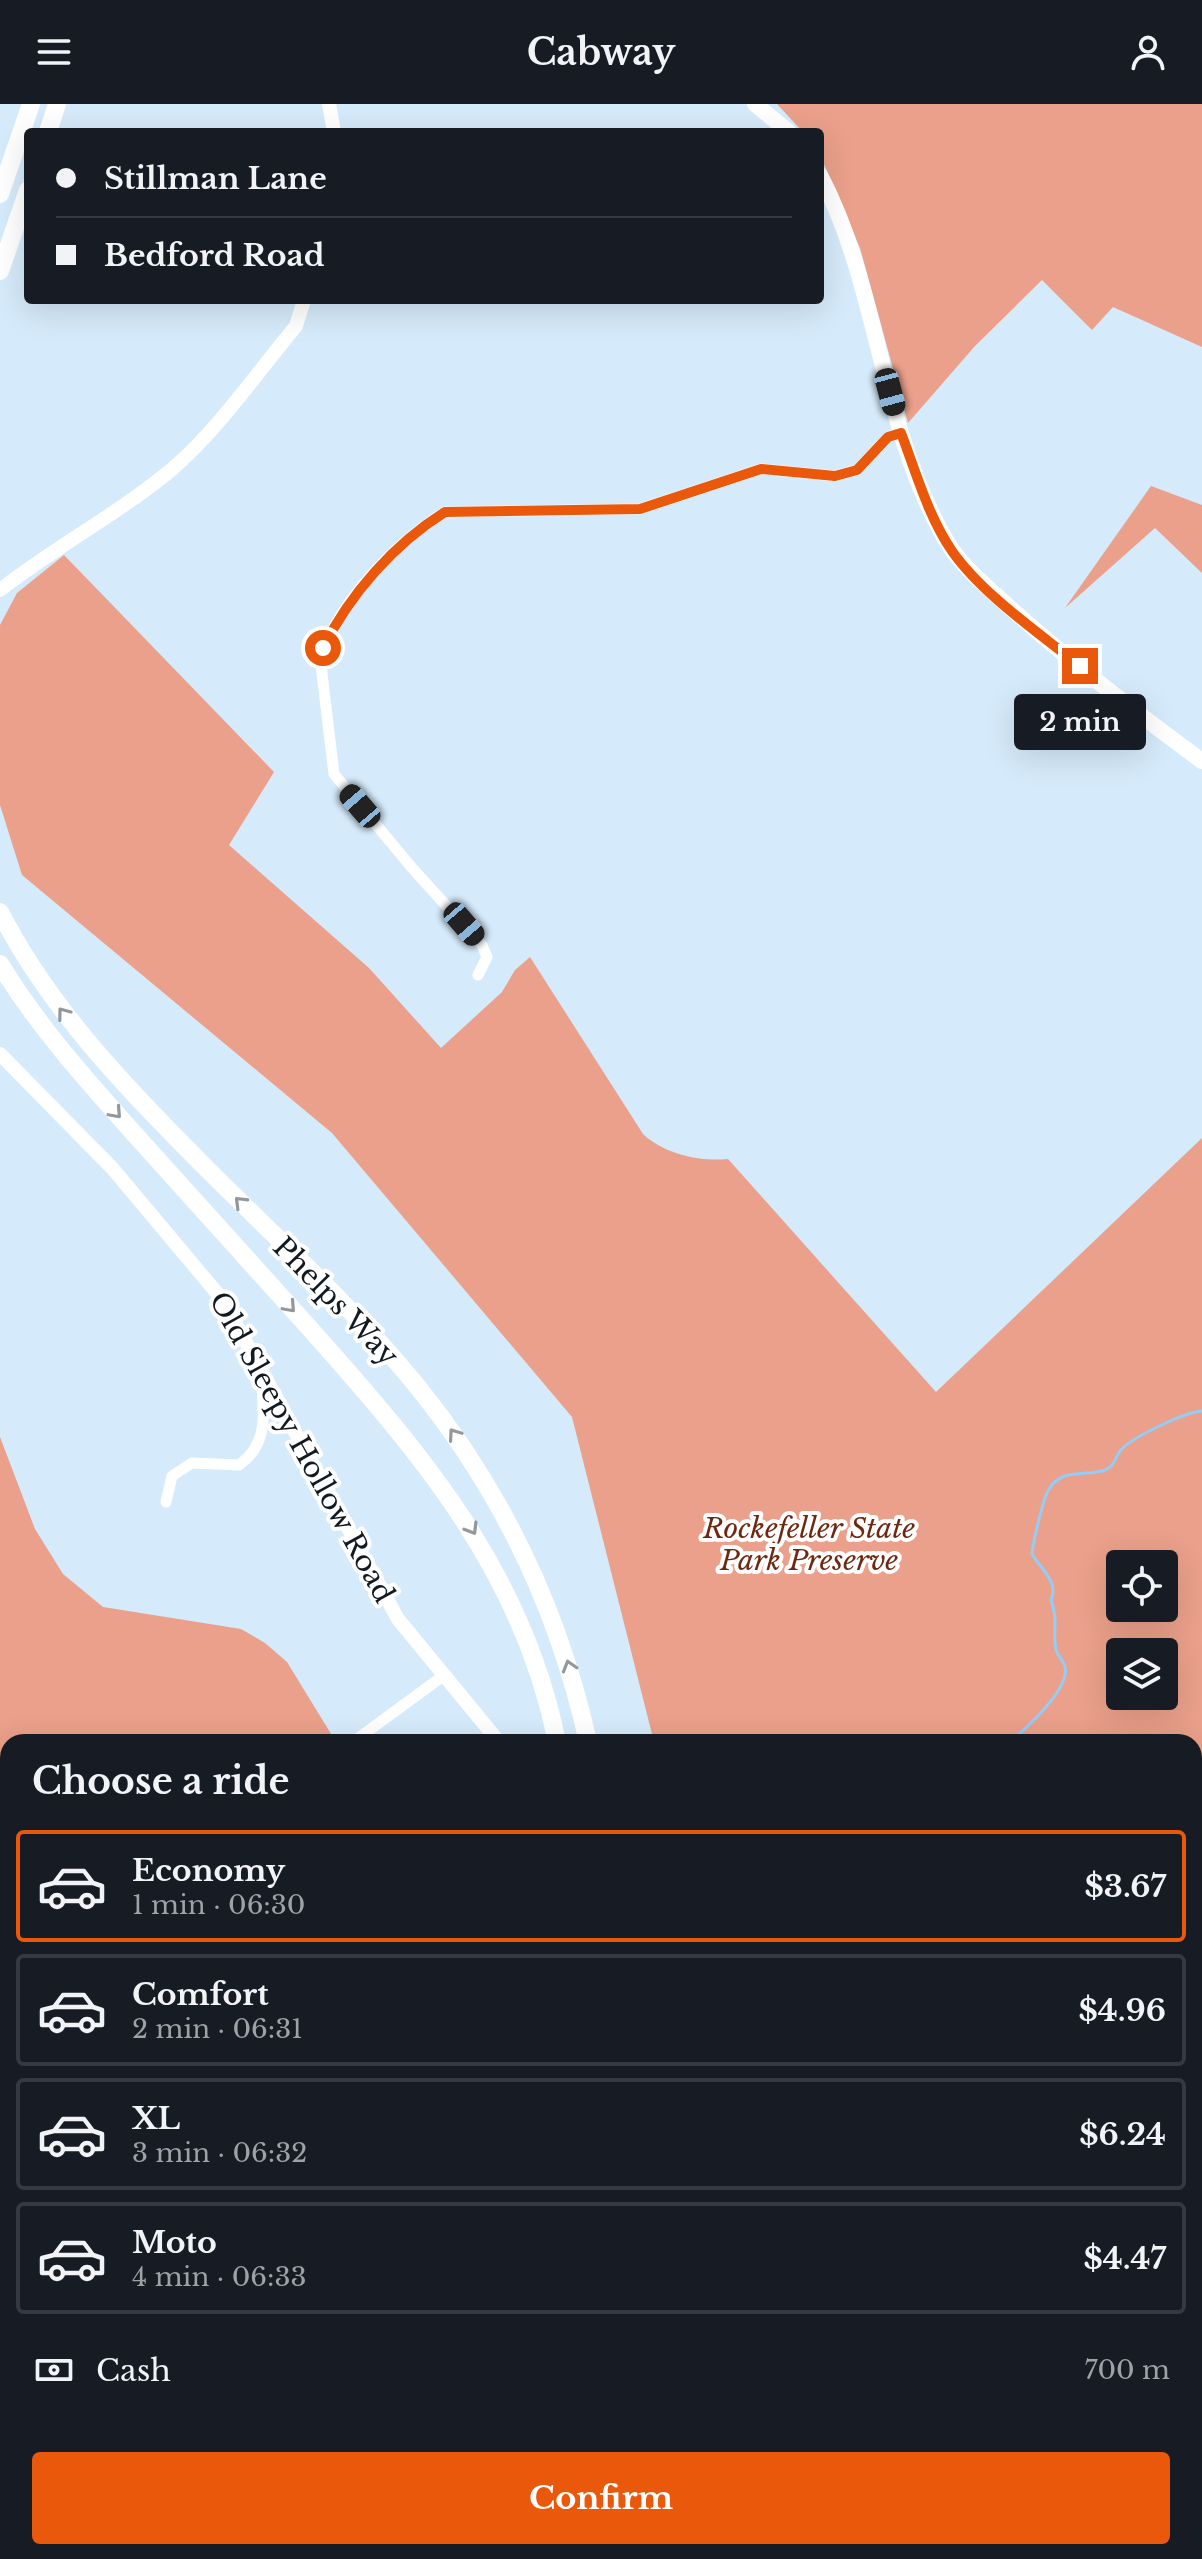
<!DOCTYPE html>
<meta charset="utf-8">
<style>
:root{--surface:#171b24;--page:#242831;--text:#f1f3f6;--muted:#9ea1a6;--line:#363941;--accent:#ea580c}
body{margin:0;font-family:"Libre Baskerville",serif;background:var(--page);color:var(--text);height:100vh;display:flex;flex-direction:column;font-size:30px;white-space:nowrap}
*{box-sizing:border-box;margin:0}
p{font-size:26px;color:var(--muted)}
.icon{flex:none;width:44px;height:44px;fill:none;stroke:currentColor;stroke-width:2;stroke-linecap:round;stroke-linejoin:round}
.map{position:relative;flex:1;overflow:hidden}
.details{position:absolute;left:0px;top:1630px;width:1202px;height:826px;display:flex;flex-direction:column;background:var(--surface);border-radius:24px 24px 0 0;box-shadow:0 8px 32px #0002}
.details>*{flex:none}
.hud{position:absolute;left:24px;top:24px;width:800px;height:176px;border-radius:8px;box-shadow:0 8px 32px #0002;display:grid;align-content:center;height:176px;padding:0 32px;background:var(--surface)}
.buttons{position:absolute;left:1106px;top:1446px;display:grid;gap:16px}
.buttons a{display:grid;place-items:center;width:72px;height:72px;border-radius:8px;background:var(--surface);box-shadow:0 8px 32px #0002;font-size:40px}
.end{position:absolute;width:36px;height:36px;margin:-18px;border:10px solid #ea580c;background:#fff;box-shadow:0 0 0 4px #fff}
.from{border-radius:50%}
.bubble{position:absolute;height:56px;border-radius:8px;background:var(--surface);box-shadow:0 8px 32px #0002;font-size:26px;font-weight:700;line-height:56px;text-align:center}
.car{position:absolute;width:24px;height:48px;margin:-24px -12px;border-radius:10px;box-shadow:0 0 6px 2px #0007;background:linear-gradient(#222 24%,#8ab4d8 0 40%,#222 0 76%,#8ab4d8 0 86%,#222 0)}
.hud b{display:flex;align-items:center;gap:28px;height:76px;font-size:30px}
.hud b+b{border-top:2px solid var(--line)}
.hud i{width:20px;height:20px;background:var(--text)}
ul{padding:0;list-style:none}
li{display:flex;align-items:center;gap:24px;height:112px;margin:0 16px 12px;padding:0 16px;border:4px solid var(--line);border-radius:8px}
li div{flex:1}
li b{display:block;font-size:30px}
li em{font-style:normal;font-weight:700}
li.on{border-color:var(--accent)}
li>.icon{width:72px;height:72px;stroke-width:1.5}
h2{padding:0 32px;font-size:36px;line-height:96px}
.pay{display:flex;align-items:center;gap:20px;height:88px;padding:0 32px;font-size:30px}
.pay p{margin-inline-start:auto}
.primary-button{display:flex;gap:16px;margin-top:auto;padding:16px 32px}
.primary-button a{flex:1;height:92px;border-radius:8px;background:var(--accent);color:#fff;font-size:32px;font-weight:700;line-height:92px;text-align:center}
header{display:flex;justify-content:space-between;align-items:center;height:104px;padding:0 32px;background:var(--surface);font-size:36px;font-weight:700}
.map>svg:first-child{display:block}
</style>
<header><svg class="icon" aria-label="menu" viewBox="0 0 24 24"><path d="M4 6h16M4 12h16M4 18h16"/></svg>Cabway<svg class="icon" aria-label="person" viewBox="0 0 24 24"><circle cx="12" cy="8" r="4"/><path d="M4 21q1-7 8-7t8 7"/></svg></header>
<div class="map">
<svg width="1202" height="2455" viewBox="0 0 1202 2455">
<rect width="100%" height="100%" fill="#d5eafa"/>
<path fill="#eaa08a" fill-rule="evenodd" d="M777 0H1202V243L1113 203 1092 226 1042 176 975 242 908 319 860 144 820 51V28H803Z
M1151 382 1202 401V469L1155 424 1065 504Z
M64 451 274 668 229 741 369 864 441 944 502 888 515 866 530 853 643 1030C664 1050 700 1058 728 1055L936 1288 1202 1034V2455H708L703 2448H1194V1638H654L572 1313 332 1029 22 771 0 701V521L17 489ZM1120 1460H1164V1504H1120ZM1120 1548H1164V1592H1120Z
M0 1333 35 1425 63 1470 103 1503 241 1525 265 1539 287 1558 336 1638H8V2395L0 2382Z
M39 2448H379L384 2455H44Z"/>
<path fill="#94cdf7" d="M0 1965 8 1973V2334L0 2320Z
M1194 2144 1202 2155V2455H1150L1139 2448H1194Z
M73 2448H323L325 2455H80Z"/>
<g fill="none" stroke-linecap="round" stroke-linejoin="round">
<path stroke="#94cdf7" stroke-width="3" d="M1010 1638C1025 1625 1070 1585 1065 1563 1064 1557 1058 1552 1056 1546 1052 1527 1059 1518 1051 1496 1059 1478 1041 1465 1032 1450 1033 1439 1043 1394 1049 1385 1063 1363 1085 1373 1105 1366 1114 1363 1115 1354 1120 1347 1130 1334 1185 1308 1202 1307"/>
<path stroke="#fff" stroke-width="11" d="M478 871 487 853 482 841 413 765 334 670 321 561C329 505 398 437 445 408L640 405 761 365 835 372 857 366 888 333 901 329
M166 1398 172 1372 192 1359 239 1361C271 1339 263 1304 261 1270
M353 1638 443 1572"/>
<path stroke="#fff" stroke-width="14" d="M329 0 334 28
M0 486C55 443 118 410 171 366 218 326 256 270 296 222L304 196
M0 950 113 1065 222 1195 398 1515 499 1638
M513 2455V2448"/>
<path stroke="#fff" stroke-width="16" d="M755 0 789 28
M820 71C879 183 880 319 943 431 958 460 984 480 1008 502 1069 557 1135 608 1202 657"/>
<path stroke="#fff" stroke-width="18" d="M48 28 57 0
M0 90 31 0
M0 167 28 86
M0 808C51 907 126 983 203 1061 275 1133 353 1203 417 1282 502 1387 559 1507 588 1638
M0 860C39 924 89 979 139 1035 197 1099 255 1164 313 1228 424 1353 523 1469 557 1638
M561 2455 562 2448
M596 2455V2448"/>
</g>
<defs><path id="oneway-chevron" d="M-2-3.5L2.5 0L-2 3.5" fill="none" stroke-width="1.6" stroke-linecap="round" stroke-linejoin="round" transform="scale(2)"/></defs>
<g stroke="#94989b">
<use href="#oneway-chevron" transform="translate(63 909) rotate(-127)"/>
<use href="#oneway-chevron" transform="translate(116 1009) rotate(48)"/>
<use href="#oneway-chevron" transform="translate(240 1098) rotate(-135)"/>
<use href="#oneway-chevron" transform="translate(290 1203) rotate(48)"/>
<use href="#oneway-chevron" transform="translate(454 1330) rotate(-125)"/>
<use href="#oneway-chevron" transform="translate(472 1425) rotate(59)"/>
<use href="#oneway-chevron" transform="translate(569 1562) rotate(-107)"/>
</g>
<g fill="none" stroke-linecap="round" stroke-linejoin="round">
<path stroke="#ea580c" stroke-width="10" d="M323 544C350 490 394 440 445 408L640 405 761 365 835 372 857 366 888 333 901 329C916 368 928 412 952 447 982 490 1039 529 1080 562"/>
</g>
<g text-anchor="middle" stroke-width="8" stroke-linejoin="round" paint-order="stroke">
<g font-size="28" fill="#111a21" stroke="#fff">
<text transform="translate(336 1197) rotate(46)" y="10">Phelps Way</text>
<text transform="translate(302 1343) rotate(61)" y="10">Old Sleepy Hollow Road</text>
</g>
<g font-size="28" font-style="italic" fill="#6f2810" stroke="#fff">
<text x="809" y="1434">Rockefeller State<tspan x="809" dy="32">Park Preserve</tspan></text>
</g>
</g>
</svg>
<div class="buttons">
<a><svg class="icon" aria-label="locate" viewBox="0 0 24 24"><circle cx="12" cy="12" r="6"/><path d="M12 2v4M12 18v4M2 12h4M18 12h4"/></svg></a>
<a><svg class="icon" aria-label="layers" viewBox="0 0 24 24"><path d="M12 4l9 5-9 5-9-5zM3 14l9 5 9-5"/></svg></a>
</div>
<i class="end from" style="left:323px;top:544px"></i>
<i class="end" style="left:1080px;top:562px"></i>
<div class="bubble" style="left:1014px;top:590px;width:132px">2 min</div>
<i class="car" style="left:890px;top:288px;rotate:165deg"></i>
<i class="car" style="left:360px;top:702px;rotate:319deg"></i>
<i class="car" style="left:464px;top:820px;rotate:139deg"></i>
<div class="hud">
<b><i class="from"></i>Stillman Lane</b>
<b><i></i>Bedford Road</b>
</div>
<section class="details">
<h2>Choose a ride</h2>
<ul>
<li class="on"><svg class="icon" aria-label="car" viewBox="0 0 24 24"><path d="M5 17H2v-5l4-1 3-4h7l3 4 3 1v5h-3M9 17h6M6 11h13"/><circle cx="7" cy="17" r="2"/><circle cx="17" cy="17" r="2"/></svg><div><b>Economy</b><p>1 min · 06:30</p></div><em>$3.67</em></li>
<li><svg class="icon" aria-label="car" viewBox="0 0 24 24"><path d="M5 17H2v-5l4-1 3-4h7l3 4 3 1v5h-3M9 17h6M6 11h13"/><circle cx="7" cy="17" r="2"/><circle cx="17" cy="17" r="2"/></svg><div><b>Comfort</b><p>2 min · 06:31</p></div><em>$4.96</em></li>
<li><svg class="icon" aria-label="car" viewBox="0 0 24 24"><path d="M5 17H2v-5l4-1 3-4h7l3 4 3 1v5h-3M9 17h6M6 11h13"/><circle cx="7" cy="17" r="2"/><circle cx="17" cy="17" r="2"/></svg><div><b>XL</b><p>3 min · 06:32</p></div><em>$6.24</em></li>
<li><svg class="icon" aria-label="car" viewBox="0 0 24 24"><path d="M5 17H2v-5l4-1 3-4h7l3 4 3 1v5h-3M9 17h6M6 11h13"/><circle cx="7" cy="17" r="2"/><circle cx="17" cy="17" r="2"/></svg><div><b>Moto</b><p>4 min · 06:33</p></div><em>$4.47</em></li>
</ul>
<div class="pay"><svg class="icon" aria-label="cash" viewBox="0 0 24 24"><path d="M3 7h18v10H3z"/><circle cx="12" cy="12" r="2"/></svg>Cash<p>700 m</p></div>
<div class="primary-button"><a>Confirm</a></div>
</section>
</div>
